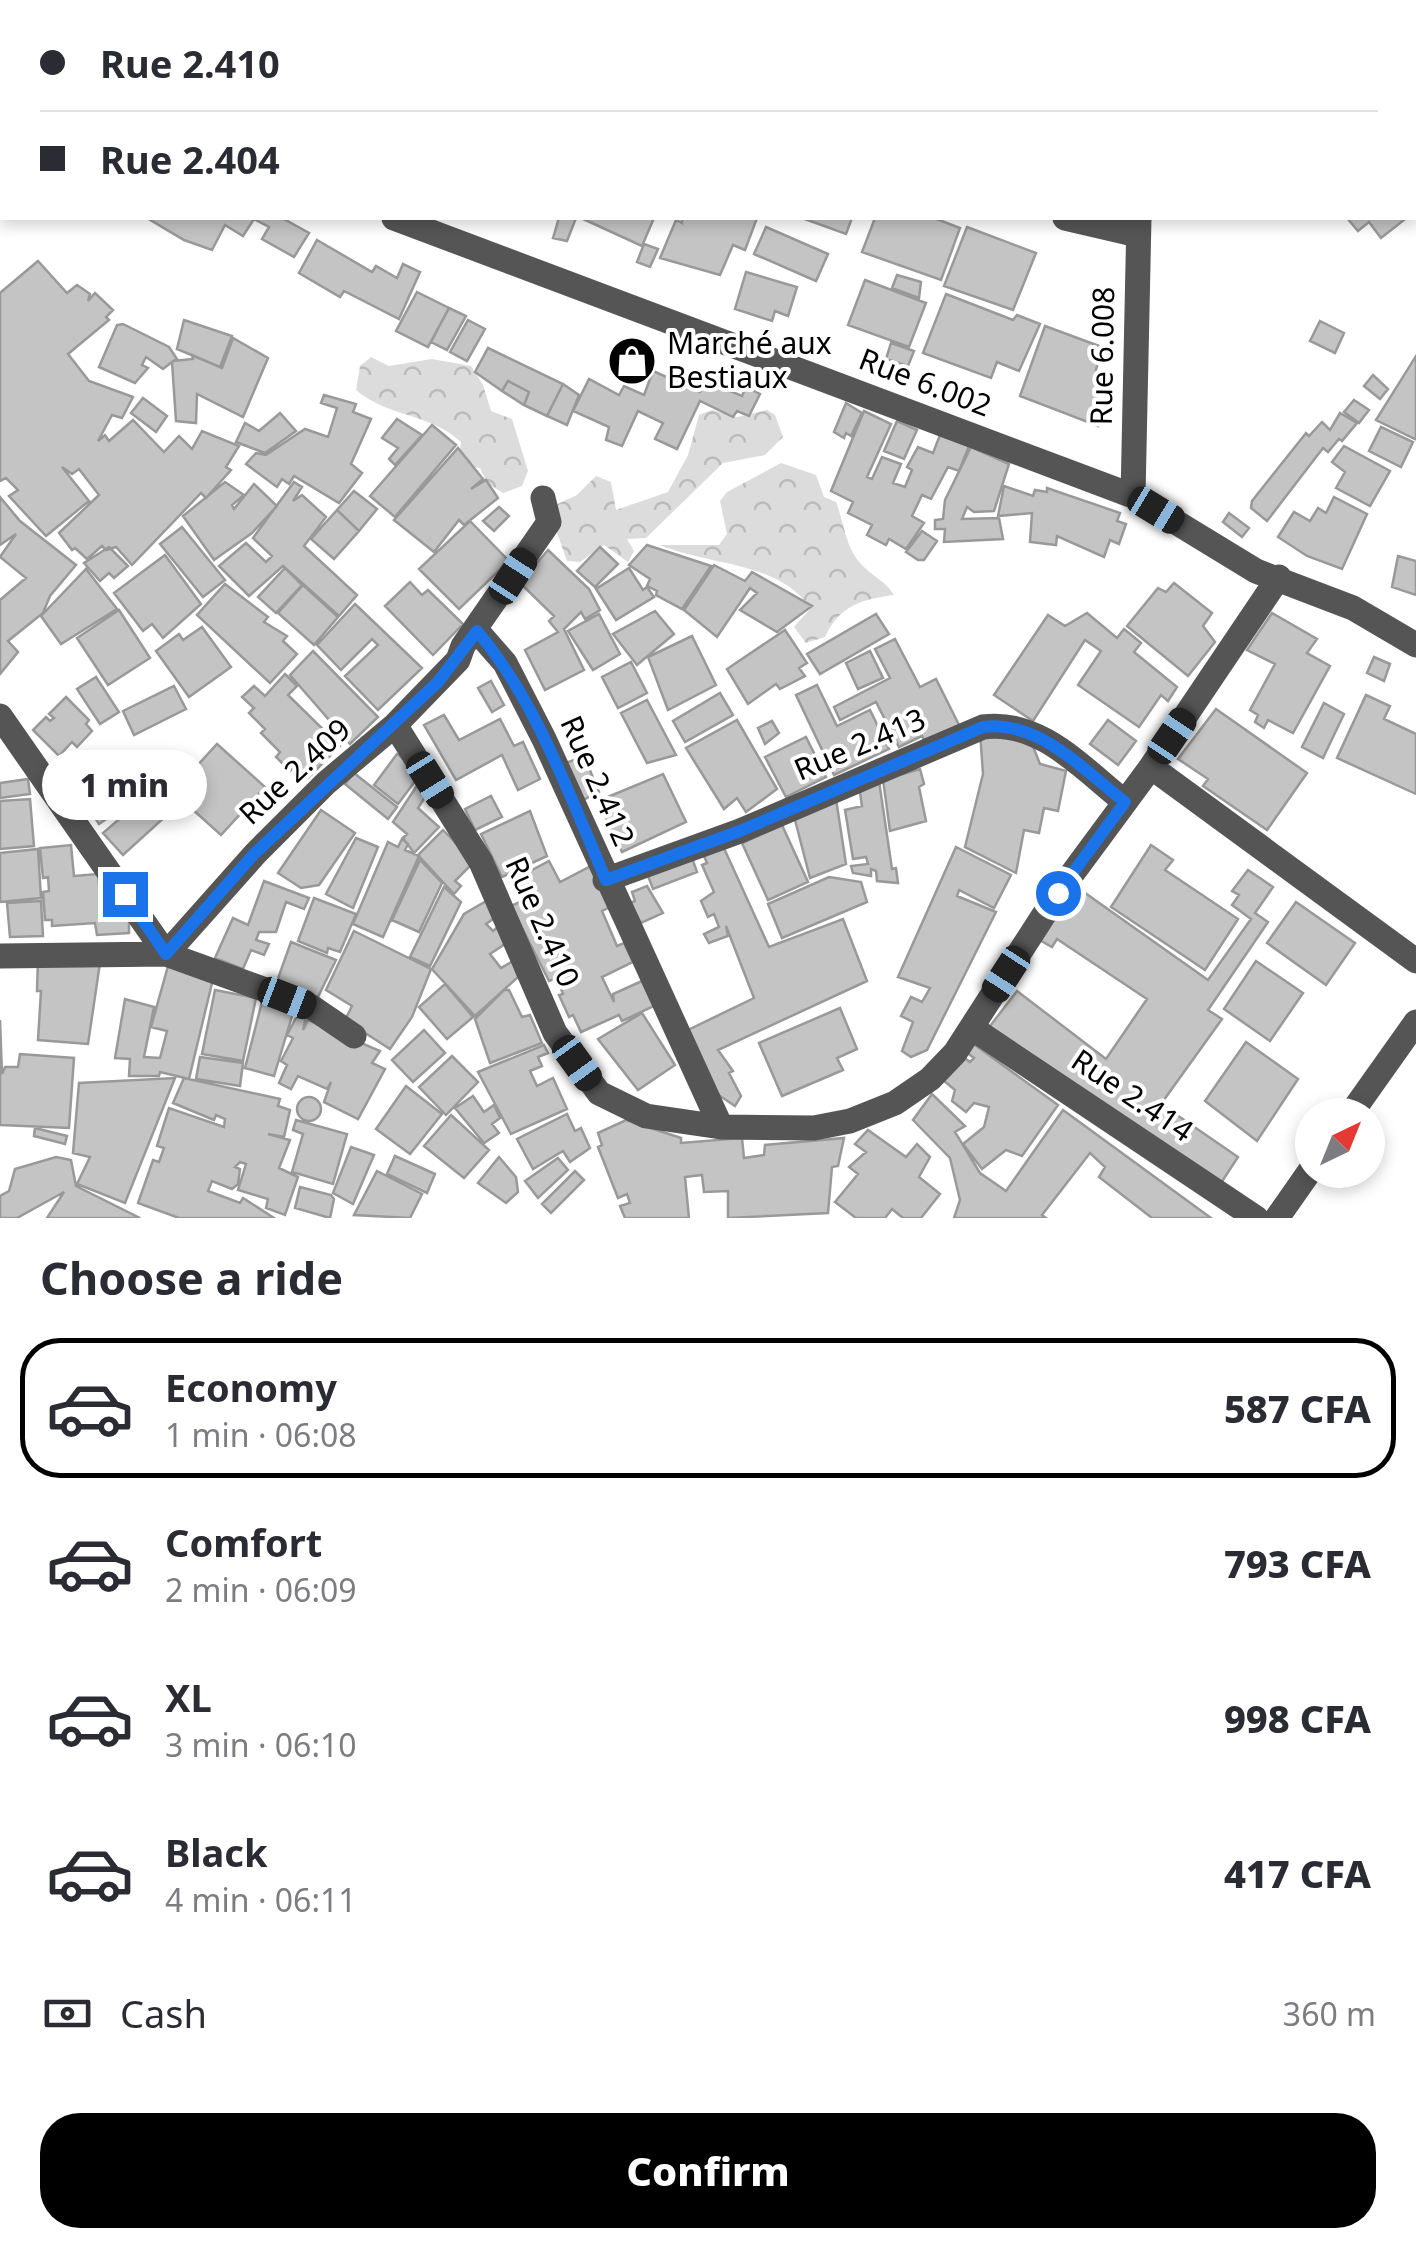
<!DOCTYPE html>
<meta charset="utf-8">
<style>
:root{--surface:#fff;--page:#f7f7f7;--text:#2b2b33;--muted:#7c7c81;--line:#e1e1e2;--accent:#000}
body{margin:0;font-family:"Noto Sans",sans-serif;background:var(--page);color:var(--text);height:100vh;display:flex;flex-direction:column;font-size:38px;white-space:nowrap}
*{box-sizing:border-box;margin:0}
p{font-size:32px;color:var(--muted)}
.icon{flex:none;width:55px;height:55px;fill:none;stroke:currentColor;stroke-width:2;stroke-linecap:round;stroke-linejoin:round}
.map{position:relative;height:1218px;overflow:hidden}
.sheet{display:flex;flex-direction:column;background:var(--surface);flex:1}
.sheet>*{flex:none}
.guide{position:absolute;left:0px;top:0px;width:1418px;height:220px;box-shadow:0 5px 15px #0003;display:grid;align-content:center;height:220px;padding:0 40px;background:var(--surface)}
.needle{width:65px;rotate:43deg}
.fabs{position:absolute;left:1295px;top:1098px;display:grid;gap:20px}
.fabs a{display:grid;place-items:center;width:90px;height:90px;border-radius:50%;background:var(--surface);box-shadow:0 5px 15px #0003;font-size:50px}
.end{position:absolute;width:45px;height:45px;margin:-22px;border:12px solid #1a73e8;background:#fff;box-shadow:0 0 0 5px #fff}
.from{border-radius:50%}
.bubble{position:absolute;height:70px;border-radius:35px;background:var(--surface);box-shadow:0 5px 15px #0003;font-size:32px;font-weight:800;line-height:70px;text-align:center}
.car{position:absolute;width:30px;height:60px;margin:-30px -15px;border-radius:12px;box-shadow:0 0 8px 2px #0007;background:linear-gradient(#222 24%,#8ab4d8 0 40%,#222 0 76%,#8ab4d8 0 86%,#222 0)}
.guide b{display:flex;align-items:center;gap:35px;height:95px;font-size:38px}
.guide b+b{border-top:2px solid var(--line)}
.guide i{width:25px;height:25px;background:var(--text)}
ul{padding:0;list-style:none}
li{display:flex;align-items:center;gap:30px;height:140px;margin:0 20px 15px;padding:0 20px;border:5px solid transparent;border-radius:40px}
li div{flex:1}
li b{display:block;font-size:38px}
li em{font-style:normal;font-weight:800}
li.on{border-color:var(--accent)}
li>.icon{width:90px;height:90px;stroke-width:1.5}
h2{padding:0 40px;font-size:45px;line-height:120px}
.pay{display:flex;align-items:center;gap:25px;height:110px;padding:0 40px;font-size:38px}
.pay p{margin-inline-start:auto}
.cta{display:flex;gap:20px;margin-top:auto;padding:20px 40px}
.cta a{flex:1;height:115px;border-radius:40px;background:var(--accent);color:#fff;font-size:40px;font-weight:800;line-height:115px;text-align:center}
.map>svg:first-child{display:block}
</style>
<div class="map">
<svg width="1416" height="1218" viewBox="0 0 1416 1218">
<defs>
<pattern id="forest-crowns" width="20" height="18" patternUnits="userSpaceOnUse" patternTransform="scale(2.5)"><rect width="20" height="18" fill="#dcdcdc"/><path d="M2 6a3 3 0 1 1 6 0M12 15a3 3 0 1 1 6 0" fill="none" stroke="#bbb"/></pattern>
</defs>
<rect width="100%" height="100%" fill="#fff"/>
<path fill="url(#forest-crowns)" d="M371 357 389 366 432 359 471 366 483 385 491 411 512 419 528 471 522 486 503 493 487 483 480 468 465 466 459 456 461 442C430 413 387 417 356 390L360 366Z
M712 410 737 417 767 410 775 415 783 437 765 455 723 463 646 538 627 539 634 551 628 562 604 545 580 562 567 561 555 527 553 506 577 495 596 476 611 482 616 510 668 492 688 455 699 415Z
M781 463 816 475 824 497 836 502C845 525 845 550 865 568 877 579 885 581 894 595 862 599 839 606 825 637L806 643 794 627 810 609C783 562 706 565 660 545H719L727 534 720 501 727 492Z"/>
<path fill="#c4c4c4" stroke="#999" stroke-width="2.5" d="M147 218H282L309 233 294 257 262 239 269 227 254 219 243 236 225 225 212 250 184 240Z
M559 218H576L567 241 553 238Z
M581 218H654L642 246Z
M682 218H757L745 250 733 245 720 275 660 258 676 220 682 223Z
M802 218H852L846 234Z
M875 218H934L960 228 941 280 862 252Z
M1347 218H1403L1404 220 1381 238 1369 222 1358 231Z
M766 227 828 254 816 281 754 254Z
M967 227 1036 253 1013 310 944 286Z
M317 240 372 272 376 266 397 278 403 264 420 272 399 319 344 291 340 297 299 273Z
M644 244 658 249 650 267 637 262Z
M38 261 67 293 77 285 90 294 88 301 95 293 113 310 106 317 109 320 68 354 89 381 133 397 122 418 112 415 98 441 105 435 109 441 133 420 164 452 179 436 192 449 202 431 239 446 226 467 231 470 206 498 201 493 132 565 116 547 106 550 102 546 87 559 75 548 72 550 59 533 99 495 79 469 72 474 62 467 89 501 46 536 9 496 18 490 6 478 0 481V293Z
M746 272 797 287 788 316 775 311 772 321 735 309Z
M897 275 921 282 919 298 892 288Z
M865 280 926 303 909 347 848 325Z
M417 292 449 308 428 347 396 331Z
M946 294 1013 320 1017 315 1040 324 1019 371 997 362 991 378 923 353Z
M449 308 466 316 447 350 431 342Z
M184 320 232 336 220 367 177 349Z
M468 320 485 329 467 361 450 352Z
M1320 321 1344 333 1335 353 1310 341Z
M123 324 169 347 177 359 173 361 193 359 192 355 222 368 233 338 268 358 243 417 197 394 196 423 176 421 172 362 163 369 146 357 142 365 148 368 135 383 99 367 117 325Z
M1045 326 1102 347 1096 370 1098 426 1020 396Z
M891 343 914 351 908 366 886 359Z
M488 348 563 384 547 416 524 405 529 392 508 381 502 391 475 372Z
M1416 356V437L1415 439 1376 420Z
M653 371 700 392 706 381 742 396 746 387 760 394 749 416 737 411 733 417 700 401 677 449 655 439 663 423 638 411 622 446 606 440 609 427 573 411 589 379 619 395 624 386 644 395Z
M1373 375 1388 389 1380 399 1364 386Z
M508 381 529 392 524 405 502 391Z
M563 384 579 395 567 425 547 416Z
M324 395 356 404 353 412 371 419 351 464 362 473 339 503 294 476 289 484 282 479 277 487 246 464 256 453 266 455 305 429 328 437 337 408 321 403Z
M143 398 167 416 156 432 131 413Z
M1354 400 1369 410 1359 423 1344 412Z
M846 403 862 413 851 436 846 433 844 438 834 432Z
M864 411 891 424 867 477 872 479 882 457 901 464 893 483 905 487 912 470 907 467 918 447 933 453 940 435 969 446 959 471 948 467 931 499 922 495 912 516 924 523 906 549 889 539 886 545 867 535 872 525 848 513 853 502 831 491Z
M280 413 296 431 265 453 236 442 245 423 259 431Z
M1340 413 1357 423 1342 441 1339 439 1328 452 1323 448 1267 521 1251 508 1252 501 1306 433 1309 436 1322 422 1330 430Z
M397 419 422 435 395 465 389 459 398 448 382 438Z
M897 421 917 430 904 459 884 451Z
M432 425 456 445 395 517 370 496Z
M1381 427 1413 442 1401 467 1369 451Z
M1344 446 1390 471 1370 506 1336 488 1345 472 1332 462Z
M971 447 1009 464 994 511 974 512 967 507 962 519 999 518 1003 539 944 542 945 529H935V520L943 519 945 500Z
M458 448 483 479 471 489 486 480 498 498 464 525 459 520 434 552 394 520Z
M225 482 244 495 232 505 234 509 254 484 277 506 252 533 214 560 183 516Z
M294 482 302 487 293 501 302 495 326 517 304 546 357 595 339 616 283 566 249 596 219 566 246 543 266 562 272 556 253 538Z
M1004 486 1033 496 1035 490 1047 492V488L1120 513 1117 521 1126 524 1119 544 1110 540 1104 557 1057 536 1056 545 1030 542 1032 513 998 516Z
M354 491 377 509 359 531 337 510Z
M0 497 20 521 76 565 50 596 43 613 8 641 18 652 0 674V600L26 578 0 557 16 534 0 545Z
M1334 497 1367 514 1342 569 1307 556 1278 537 1294 512 1310 521 1318 508 1326 513Z
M499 507 509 516 494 531 483 521Z
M337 510 359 531 334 559 311 539Z
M1229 513 1249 528 1242 537 1223 522Z
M470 521 509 561 459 609 419 569Z
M182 527 225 580 203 597 160 544Z
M922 531 937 541 924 560H918L906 552Z
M647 545 711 566 682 609 656 595 657 591 647 586 650 579 629 565Z
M109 547 128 566 114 578 109 573 100 581 84 563Z
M600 547 618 564 595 587 577 571Z
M548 550 589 589 600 610 585 619 581 612 564 629 584 670 545 690 525 650 558 632 549 621 554 616 520 583Z
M165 555 201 604 163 638 152 624 143 631 114 593Z
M1398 556 1416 561V595L1392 587Z
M714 565 745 581 752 572 812 606 777 632 740 610 757 593 750 588 717 637 684 610Z
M285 568 302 585 276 613 258 597Z
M629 568 643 590 647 587 654 597 616 620 596 589Z
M86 569 117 609 61 644 41 616Z
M410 582 422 595 428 590 463 624 433 655 385 606Z
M1174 583 1212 613 1203 626 1215 642 1188 676 1127 626 1158 588 1166 592Z
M225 584 268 617 264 622 287 636 283 641 297 654 270 683 197 615Z
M303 585 338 617 314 645 278 613Z
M355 604 422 668 378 710 345 676 378 645 372 639 341 670 317 645Z
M119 610 150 658 108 685 77 638Z
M655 611 674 634 637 665 613 634Z
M1087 613 1117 638 1124 629 1141 643 1134 652 1177 687 1168 701 1161 695 1139 727 1078 685 1101 651 1085 640 1033 721 994 695 1048 615 1065 626Z
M1272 613 1317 639 1307 653 1330 666 1293 733 1268 720 1264 728 1255 722 1258 715 1250 710 1275 664 1247 650Z
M599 614 620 654 593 670 568 631Z
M876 614 889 634 820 674 807 654Z
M202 627 231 667 189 697 156 651 179 634 183 640Z
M785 630 807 663 799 668 805 676 780 689 776 684 748 704 727 669Z
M692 636 716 685 668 710 648 657Z
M895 639 920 687 936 679 959 725 925 742 922 736 899 747 876 702 840 720 834 707 890 678 875 649Z
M313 651 378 717 350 744 290 675Z
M870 651 883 678 858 689 846 663Z
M1374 657 1390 664 1384 681 1367 673Z
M631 662 647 693 618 708 602 677Z
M285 674 297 686 288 695 340 746 308 778 295 766 290 771 276 757 280 752 261 733 265 729 249 713 254 708 242 697 254 686 265 696Z
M96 677 119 712 100 724 77 689Z
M491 681 504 705 492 712 478 688Z
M817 685 837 726 870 710 889 749 834 775 796 695Z
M174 686 186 709 134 735 123 711Z
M720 693 733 715 685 742 673 721Z
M1366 695 1390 706 1384 719 1416 734V794L1337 758Z
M66 697 89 720 86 724 92 731 77 747 72 742 59 756 33 730 46 717 50 721 54 718 49 714Z
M647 700 676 755 647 763 621 713Z
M1324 703 1344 714 1323 758 1302 747Z
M1216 709 1307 773 1267 830 1203 786 1208 779 1178 759Z
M444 715 459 740 500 719 514 746 523 742 540 779 518 790 502 755 456 780 424 725Z
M737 720 777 789 746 812 737 798 724 809 686 748Z
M1108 720 1136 741 1118 765 1090 744Z
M772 721 779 733 765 744 758 728Z
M980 732 1030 739 1040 764 1066 771 1058 811 1044 808 1039 833 1024 830 1016 873 965 847 983 774Z
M806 737 826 777 786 797 765 757Z
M217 744 265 787 221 835 173 792Z
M397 754 422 772 398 804 374 785Z
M584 756 599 792 583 800 566 763Z
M125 759 147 791 99 824 78 792Z
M920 769 924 784 919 787 926 821 890 831 883 780Z
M354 773 397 807 388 819 345 784Z
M663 774 686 822 622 852 598 801Z
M422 778 429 791 418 808 439 827 414 853 403 838 407 834 393 822Z
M28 779 30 794 0 798V783Z
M879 781 892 869 896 868 898 883 877 881 876 871 871 869V876L853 873 851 866 868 864 866 857 853 859 845 810 862 806 859 786Z
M147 795 166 816 123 855 103 833Z
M491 796 502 817 475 830 465 809Z
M30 799 34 846 0 849V801Z
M836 799 846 864 810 878 794 816Z
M321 810 355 833 319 885 301 888 278 873Z
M530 811 547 856 502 877 481 834Z
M782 825 808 882 768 900 742 843Z
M443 830 474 862 455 881 461 886 454 894 418 855Z
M356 838 378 847 353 908 326 894Z
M402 839 408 844 405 850 419 856 383 937 353 924 388 842 398 847Z
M71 845 74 876 98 874 101 910 129 909V933L97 935 95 923 52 926V920H45L43 892 49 891 48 877 43 878 40 848Z
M1151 845 1173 860 1165 870 1238 919 1205 970 1111 907Z
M723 846 769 947 843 919 867 981 718 1050 733 1071 729 1073 741 1096 735 1106 717 1094 688 1030 754 998 726 926 728 936 709 943 704 934 719 927 714 914 708 917 701 901 714 892 702 865 707 863 703 854Z
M956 847 1011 875 994 908 959 890 957 896 996 912 927 1050 911 1057 902 1051 913 1022 901 1016 911 997 922 1002 930 988 898 977Z
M38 849 41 898 0 902V853Z
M692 858 697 872 653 889 648 876Z
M420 860 442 883 419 932 392 920Z
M549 861 560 882 591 866 610 907 602 911 617 946 624 943 633 962 602 977 614 1002 613 994 642 981 654 1006 622 1021 619 1015 581 1032 573 1015 569 1017 559 995 563 994 557 978 549 981 511 906 528 898 517 878Z
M1248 870 1273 887 1255 913 1268 922 1208 1010 1222 1019 1161 1104 1238 1157 1221 1183 987 1030 1017 991 1106 1059 1147 999 1057 939 1052 947 1036 938 1078 888 1208 980 1251 919 1232 905 1239 895 1232 891Z
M829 877 861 882 867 902 782 938 768 904Z
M264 881 309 898 304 909 286 902 276 932H259L256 940 269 944 264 955 251 950 243 969 215 958 233 918 248 925Z
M647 886 663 913 641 923 630 903 635 901 632 892Z
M444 887 461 902 430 966 410 957Z
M314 898 356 914 340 952 328 948 327 953 298 941Z
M488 900 496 917 486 924 493 931 500 925 508 942 490 954 501 968 513 961 518 977 475 1016 432 969 464 914Z
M41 901 43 936 10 937 7 903Z
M1296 902 1355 943 1326 985 1267 943Z
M354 931 431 969 412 1017 390 1049 345 1020 352 1006 326 990Z
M291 942 336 960 317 999 276 984Z
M38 958 100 963 88 1044 38 1040 41 991H37Z
M1256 961 1303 993 1270 1041 1224 1009Z
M168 966 213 979 189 1079 160 1072 159 1076H129L130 1059 115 1058 125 999 154 1007 144 1057 160 1058 167 1031 151 1027Z
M445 984 473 1017 447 1039 419 1007Z
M215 990 256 998 243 1061 202 1054Z
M504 990H509L522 1017 530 1015 542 1043 490 1063 475 1019Z
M263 998 295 1006 274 1076 245 1068Z
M840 1008 857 1049 837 1058 843 1070 782 1096 759 1043Z
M299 1012 306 1017 303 1030 308 1020 380 1051 372 1063 385 1069 358 1119 324 1102 331 1082 327 1089 298 1076 291 1089 279 1083 287 1065 281 1061 293 1038 287 1035Z
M642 1013 675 1065 638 1090 598 1039Z
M0 1020 2 1074 5 1067H18L20 1054 74 1058 69 1128 0 1125Z
M424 1030 445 1053 413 1082 392 1060Z
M1246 1042 1298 1079 1257 1141 1205 1101Z
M972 1043 1058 1105 1022 1156 1006 1150 982 1169 963 1144 984 1127 989 1107 974 1103 966 1112 952 1101 955 1090 943 1080 962 1056 970 1062 974 1058 966 1052Z
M544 1045 548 1053 538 1057 542 1066 530 1071 537 1086 553 1078 567 1109 511 1134 478 1072Z
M452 1056 478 1082 446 1115 419 1087Z
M200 1057 243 1063 240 1086 196 1079Z
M175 1078 125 1203 77 1184 90 1157 73 1153 79 1083Z
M184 1078 280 1099 278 1106 290 1110 284 1137 268 1134 290 1140 279 1168 298 1177 285 1215 266 1208 268 1199 238 1190 246 1164 240 1162 235 1167 240 1169 238 1184 232 1189 212 1181 208 1191 240 1203 243 1198 274 1218H179L138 1203 153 1160 159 1162 164 1148 157 1146 169 1108 224 1127 225 1119 216 1115 214 1120 173 1103Z
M406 1086 442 1114 410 1154 376 1129Z
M932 1094 965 1126 955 1132 980 1173 1006 1191 1063 1110 1211 1218H1152L1099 1177 1105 1167 1090 1153 1042 1215 1046 1218H954L960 1200 950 1158 913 1120Z
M473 1096 484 1112 494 1105 500 1118 492 1124 499 1133 484 1143 455 1108Z
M297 1109a12 12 0 1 1 24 0a12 12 0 1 1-24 0Z
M567 1114 575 1131 581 1128 590 1148 570 1162 563 1151 533 1169 517 1139Z
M451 1115 489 1150 464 1178 424 1146Z
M296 1120 347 1134 333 1184 292 1172 303 1134 293 1130Z
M626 1120 681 1138V1143L742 1138 744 1158 764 1155 765 1145 844 1138 838 1166 832 1167 828 1213 728 1218V1191L704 1192 702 1175 685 1177 689 1218H625L620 1206 630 1203 627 1194 618 1198 598 1147 602 1145 598 1133Z
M35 1128 67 1136 65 1144 34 1136Z
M868 1130 906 1157 917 1144 930 1157 919 1177 940 1194 921 1218H903L892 1209 885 1218H856L835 1202 858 1174 849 1167 866 1152 855 1144Z
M351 1147 374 1155 353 1204 333 1193Z
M395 1156 435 1174 427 1193 387 1174Z
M56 1157 71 1160 76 1186 140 1218H47L64 1192 17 1218H0V1196L9 1191 15 1169Z
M499 1157 516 1177 518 1192 506 1203 478 1183Z
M558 1158 568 1170 538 1198 525 1181Z
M377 1171 422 1194 410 1218 354 1215Z
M575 1171 584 1180 551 1213 542 1204Z
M300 1187 331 1195 334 1199 330 1218 295 1208Z"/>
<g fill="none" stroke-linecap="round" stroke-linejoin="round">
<path stroke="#555" stroke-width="25" d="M448 0 454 2
M730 0 733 2
M880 2 883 0
M1143 2V0
M1279 2 1282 0
M0 4 2 5
M394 218 1133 496 1256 571 1353 608 1416 645
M1065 218 1138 235
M1133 496 1139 218
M477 631 505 663 544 739 721 1127
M0 716 166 954 310 1006 354 1036
M395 725 481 862 555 1033 599 1093 646 1116 721 1127 814 1128 850 1121 895 1103 930 1079 955 1053 1058 893 1151 767 1279 577
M1151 767 1416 961
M605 880 740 831 983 727C1040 719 1083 769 1125 802
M0 956 166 954 255 854 326 783 395 725 458 660 463 646 549 522 543 498
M972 1028 1256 1218
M1350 1115 1416 1022
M1277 1218 1312 1168"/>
</g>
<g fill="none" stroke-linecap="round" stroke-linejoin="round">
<path stroke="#1a73e8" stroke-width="12" d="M125 894 166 954 254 854 438 682 477 631C537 702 569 795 606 880L740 831 983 727C1040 720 1083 770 1125 802L1058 893"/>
</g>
<defs>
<g id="shop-disc" transform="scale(2.5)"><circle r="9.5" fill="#000" stroke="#fff"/><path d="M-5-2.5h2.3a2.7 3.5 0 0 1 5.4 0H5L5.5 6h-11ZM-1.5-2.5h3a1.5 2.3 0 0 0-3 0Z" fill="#fff"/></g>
</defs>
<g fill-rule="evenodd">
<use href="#shop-disc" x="632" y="361"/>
</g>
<g text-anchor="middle" stroke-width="8" stroke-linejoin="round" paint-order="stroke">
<g font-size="30" fill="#000" stroke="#fff" text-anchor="start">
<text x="667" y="354">Marché aux<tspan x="667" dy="34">Bestiaux</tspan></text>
</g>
<g font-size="30" fill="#000" stroke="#fff">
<text transform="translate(1103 356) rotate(-89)" y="10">Rue 6.008</text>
<text transform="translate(925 383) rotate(21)" y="10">Rue 6.002</text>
<text transform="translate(860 745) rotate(-23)" y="10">Rue 2.413</text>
<text transform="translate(295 772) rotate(-43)" y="10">Rue 2.409</text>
<text transform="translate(597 781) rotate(66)" y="10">Rue 2.412</text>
<text transform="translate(542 922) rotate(66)" y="10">Rue 2.410</text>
<text transform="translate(1132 1096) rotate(34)" y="10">Rue 2.414</text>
</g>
</g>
</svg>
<div class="fabs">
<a><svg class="needle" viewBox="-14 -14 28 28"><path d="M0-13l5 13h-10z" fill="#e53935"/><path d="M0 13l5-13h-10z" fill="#7c7c81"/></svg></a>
</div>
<i class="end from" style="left:1058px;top:893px"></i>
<i class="end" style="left:125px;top:894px"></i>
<div class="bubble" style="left:42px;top:750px;width:165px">1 min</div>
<i class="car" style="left:1156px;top:510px;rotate:121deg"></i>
<i class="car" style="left:513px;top:576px;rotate:33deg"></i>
<i class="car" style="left:1172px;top:736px;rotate:34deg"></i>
<i class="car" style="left:430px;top:780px;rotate:148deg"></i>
<i class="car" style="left:1006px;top:974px;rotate:213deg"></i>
<i class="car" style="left:287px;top:998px;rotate:111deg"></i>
<i class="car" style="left:577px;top:1063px;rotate:144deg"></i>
<div class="guide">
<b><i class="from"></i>Rue 2.410</b>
<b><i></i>Rue 2.404</b>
</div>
</div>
<section class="sheet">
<h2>Choose a ride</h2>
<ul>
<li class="on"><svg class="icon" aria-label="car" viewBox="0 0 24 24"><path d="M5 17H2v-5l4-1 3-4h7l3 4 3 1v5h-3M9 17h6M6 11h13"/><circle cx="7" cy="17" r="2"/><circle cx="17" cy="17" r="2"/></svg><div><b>Economy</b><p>1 min · 06:08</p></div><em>587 CFA</em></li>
<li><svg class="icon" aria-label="car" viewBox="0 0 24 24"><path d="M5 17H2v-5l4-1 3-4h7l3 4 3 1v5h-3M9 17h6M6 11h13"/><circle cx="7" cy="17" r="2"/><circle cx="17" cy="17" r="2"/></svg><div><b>Comfort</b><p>2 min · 06:09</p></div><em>793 CFA</em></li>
<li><svg class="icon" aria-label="car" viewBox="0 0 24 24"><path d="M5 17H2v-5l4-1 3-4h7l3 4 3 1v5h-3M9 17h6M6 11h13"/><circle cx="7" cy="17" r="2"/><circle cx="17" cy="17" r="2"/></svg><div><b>XL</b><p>3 min · 06:10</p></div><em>998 CFA</em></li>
<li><svg class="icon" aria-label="car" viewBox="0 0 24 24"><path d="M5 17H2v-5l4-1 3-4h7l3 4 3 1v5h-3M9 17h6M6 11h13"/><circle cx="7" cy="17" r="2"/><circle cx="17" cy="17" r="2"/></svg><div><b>Black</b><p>4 min · 06:11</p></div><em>417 CFA</em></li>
</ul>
<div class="pay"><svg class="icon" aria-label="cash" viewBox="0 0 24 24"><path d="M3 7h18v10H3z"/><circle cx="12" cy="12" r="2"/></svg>Cash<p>360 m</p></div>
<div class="cta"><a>Confirm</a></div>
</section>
